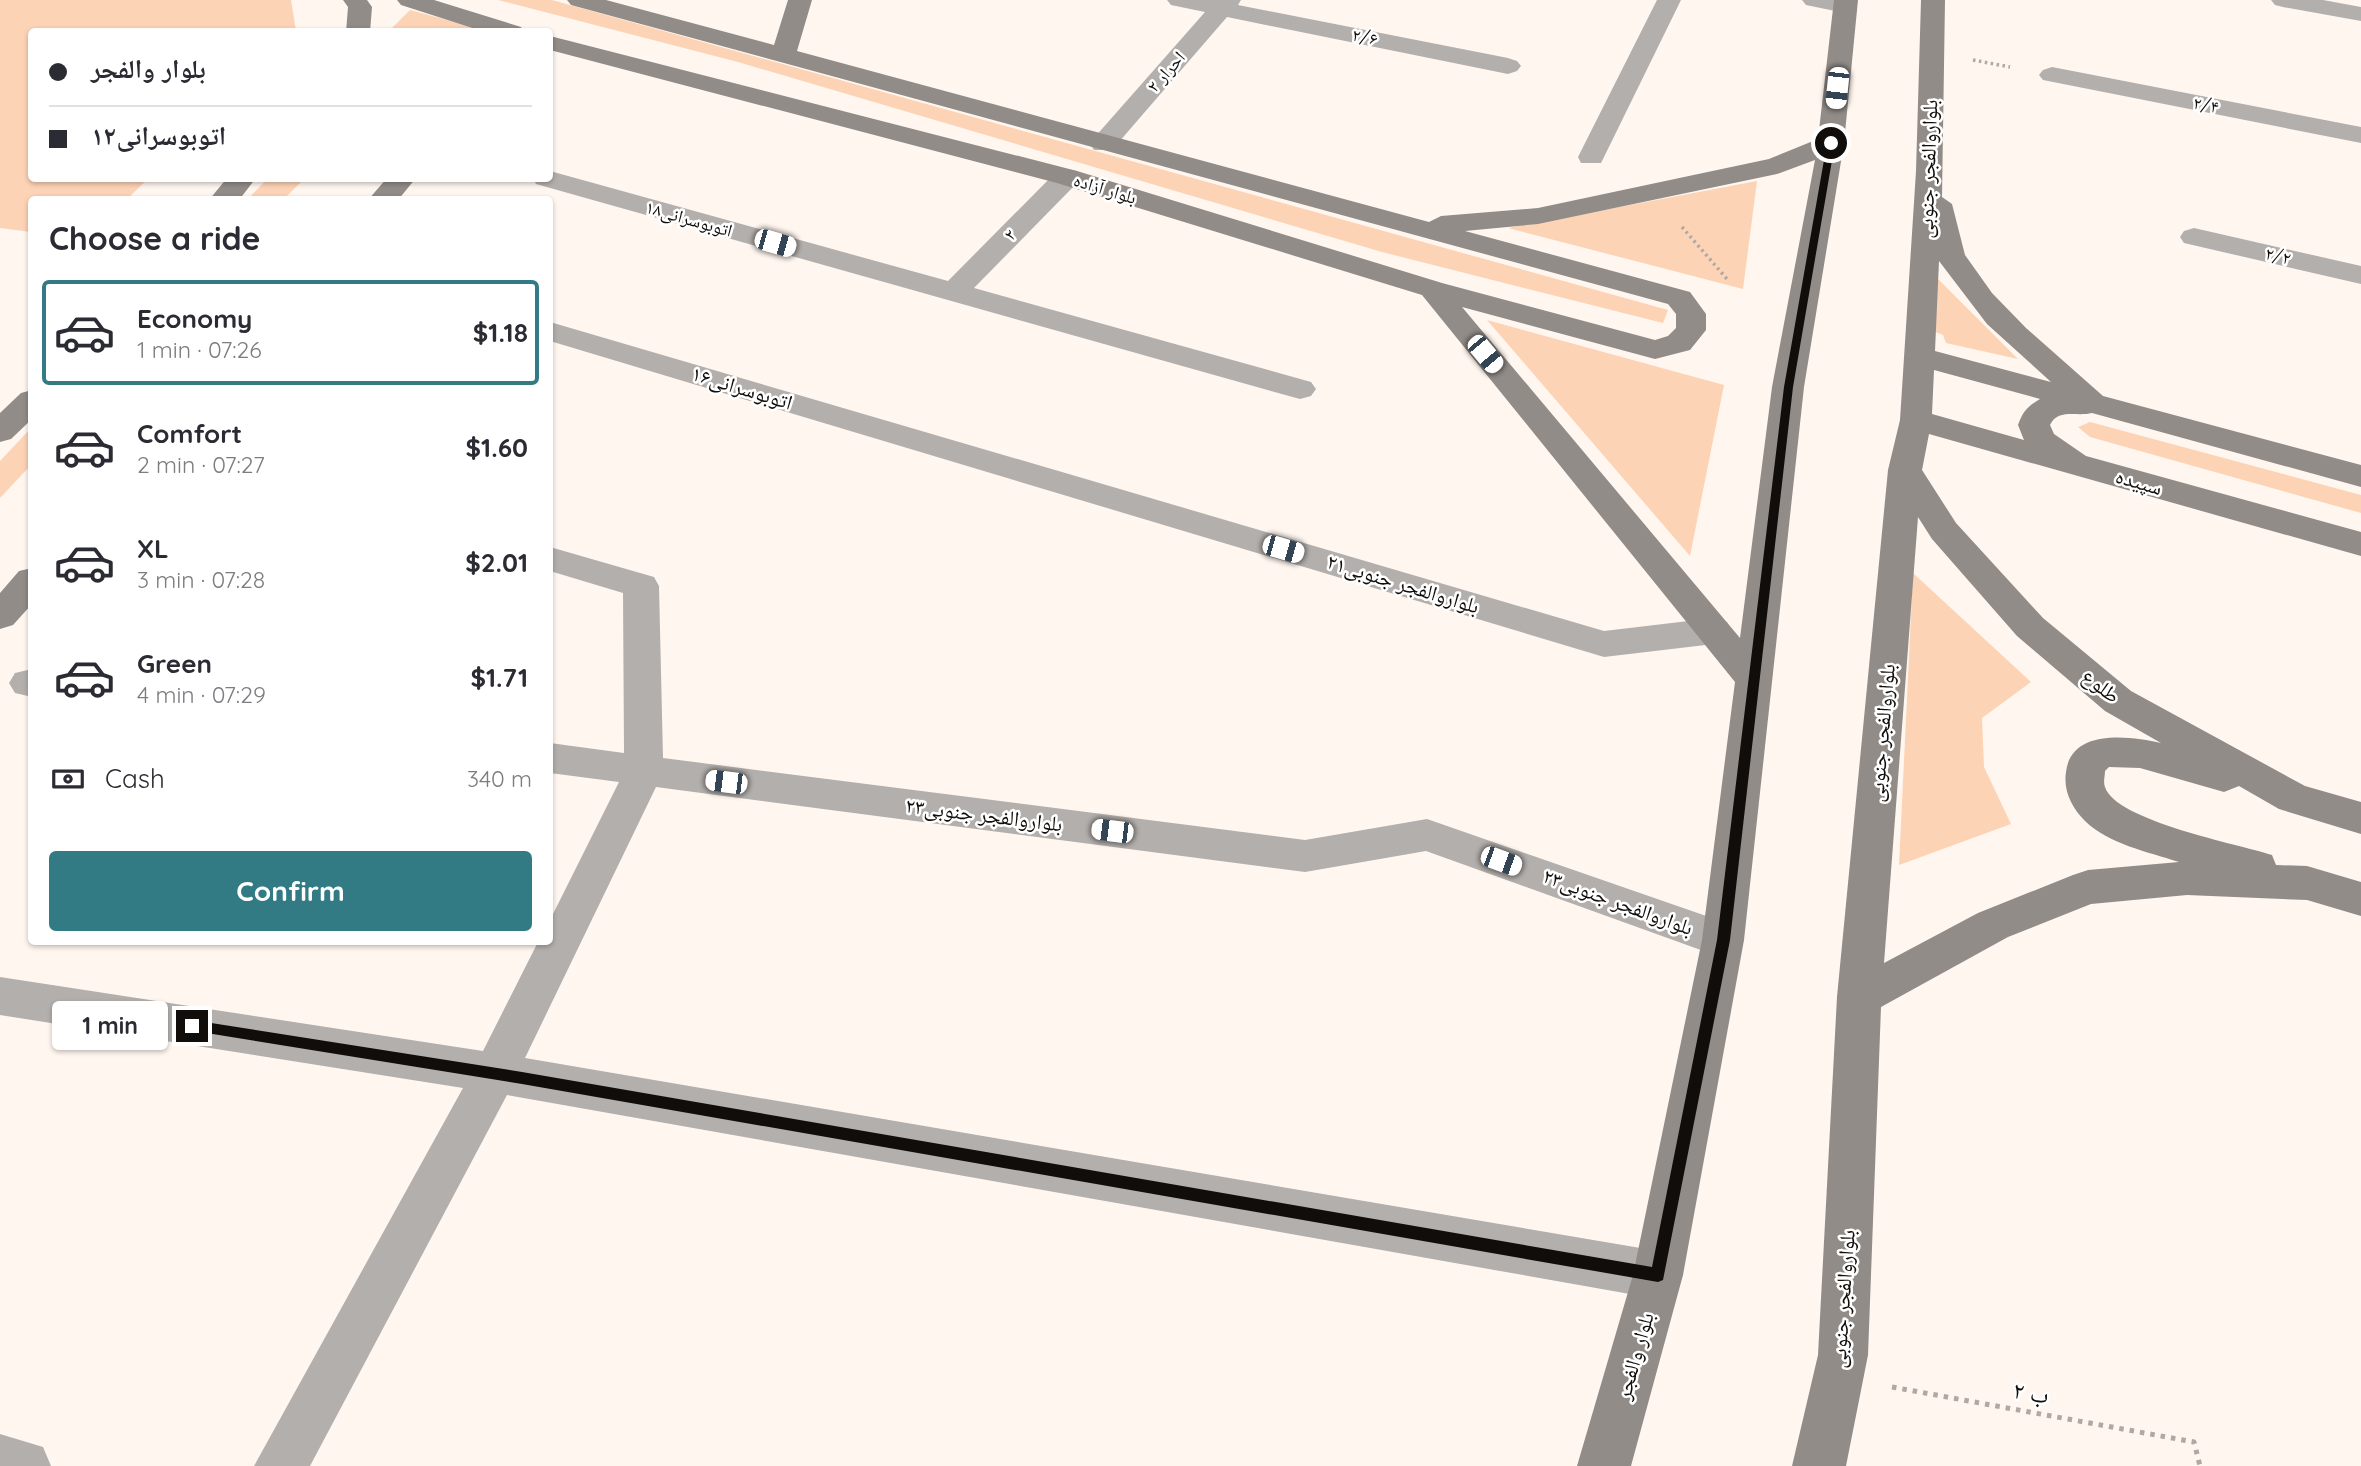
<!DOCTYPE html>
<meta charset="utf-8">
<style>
:root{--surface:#fff;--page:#f2f2f3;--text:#2b2b33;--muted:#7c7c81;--line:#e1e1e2;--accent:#337b84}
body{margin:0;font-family:Quicksand,"Noto Naskh Arabic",sans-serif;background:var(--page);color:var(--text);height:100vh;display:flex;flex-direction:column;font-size:26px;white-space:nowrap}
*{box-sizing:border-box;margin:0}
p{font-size:23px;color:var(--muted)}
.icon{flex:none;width:38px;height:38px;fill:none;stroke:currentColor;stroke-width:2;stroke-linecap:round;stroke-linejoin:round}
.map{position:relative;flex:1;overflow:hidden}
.panel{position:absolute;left:28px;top:196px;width:525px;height:749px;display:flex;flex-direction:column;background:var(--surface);border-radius:7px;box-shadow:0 2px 5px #0004}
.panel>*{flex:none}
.top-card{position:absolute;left:28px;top:28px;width:525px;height:154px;border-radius:7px;box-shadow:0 2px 5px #0004;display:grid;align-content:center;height:154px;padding:0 21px;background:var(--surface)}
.end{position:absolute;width:32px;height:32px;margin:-16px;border:9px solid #100d0b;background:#fff;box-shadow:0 0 0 4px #fff}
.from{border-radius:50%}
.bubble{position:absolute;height:49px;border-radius:7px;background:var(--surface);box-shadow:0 2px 5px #0004;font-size:23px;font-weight:700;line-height:49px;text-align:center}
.car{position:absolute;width:21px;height:42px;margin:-21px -10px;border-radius:9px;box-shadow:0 0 5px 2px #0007;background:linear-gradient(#fff 24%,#345 0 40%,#fff 0 76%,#345 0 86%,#fff 0)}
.top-card b{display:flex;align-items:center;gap:24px;height:66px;font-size:26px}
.top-card b+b{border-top:2px solid var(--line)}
.top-card i{width:18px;height:18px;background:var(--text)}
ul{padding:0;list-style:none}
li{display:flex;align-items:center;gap:21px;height:105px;margin:0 14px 10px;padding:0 7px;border:4px solid transparent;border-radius:7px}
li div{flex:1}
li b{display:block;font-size:26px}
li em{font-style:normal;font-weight:700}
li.on{border-color:var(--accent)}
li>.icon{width:63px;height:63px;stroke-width:1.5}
h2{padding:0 21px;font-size:32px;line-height:84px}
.pay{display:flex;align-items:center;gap:18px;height:77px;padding:0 21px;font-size:26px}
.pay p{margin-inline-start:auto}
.button{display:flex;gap:14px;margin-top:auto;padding:14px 21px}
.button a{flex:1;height:80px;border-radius:7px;background:var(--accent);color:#fff;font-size:28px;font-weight:700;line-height:80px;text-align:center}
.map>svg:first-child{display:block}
</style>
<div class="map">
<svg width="2361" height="1466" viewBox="0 0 2361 1466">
<rect width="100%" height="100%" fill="#fff6f0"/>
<path fill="#fdd3b6" d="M0 0H291L296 31 32 32V178L148 179 127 199 32 200 31 232 0 228Z
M498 0H552L1668 310 1663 323 1382 252 738 62Z
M410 10 488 31 388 32Z
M268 178H304V179L284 199H248Z
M1757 181 1743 289 1508 228Z
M1932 273 2018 359 1946 343 1943 335 1920 326Z
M1487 320 1724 385 1690 556Z
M2090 422 2361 495V513L2090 437 2078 427Z
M31 428V465L0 498V461Z
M1913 573 2031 682 1982 718 1984 767 2011 824 1899 865Z"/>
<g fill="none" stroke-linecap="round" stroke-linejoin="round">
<path stroke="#afa8a3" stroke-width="3.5" stroke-dasharray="2.5 3.5" stroke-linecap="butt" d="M1973 60 2010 67
M1682 227 1727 279"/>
<path stroke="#afa8a3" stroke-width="5" stroke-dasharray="4.5 6" stroke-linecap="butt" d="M1892 1387 2194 1442 2200 1466"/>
<path fill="#b3afac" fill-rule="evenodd" d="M1167 0H1241L1238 5 1508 58 1517 61 1521 66 1517 71 1508 74 1227 17 1112 150H1094L1090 144 1094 138 1205 12 1171 5Z
M1657 0H1681L1604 157 1601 163H1581L1578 157Z
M1802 0H1850L1857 6 1853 11 1845 13 1806 5Z
M2271 0H2323L2361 7V21L2283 7 2275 5Z
M2052 67 2361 127V143L2043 80 2039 75 2043 70Z
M1067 169 1077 171 1081 177 1077 183 974 288 1311 382 1316 389 1311 396 1300 399 1289 396 536 184 533 178H550V171L948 281 1057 171Z
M2194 228 2361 266V284L2184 243 2180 237 2184 231Z
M550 322 1604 631 1714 618 1727 622 1732 631 1727 640 1714 644 1604 657 550 341Z
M550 547 654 577 659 586 663 758 1305 840 1427 819 1738 927 1744 940 1738 953 1723 958 1426 851 1305 872 656 787 525 1058 1658 1251 1675 1258 1683 1275 1675 1292 1658 1299 507 1095 310 1466H254L463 1088 0 1015V977L483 1051 538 942H550V920L619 782 550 773V743L624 753 623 593 550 571Z
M32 669V697L15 693 9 683 15 673Z
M0 1434 43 1447 51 1466H0Z"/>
<path fill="#918c88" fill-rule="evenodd" d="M343 0H367L372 7 370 32H346L348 7Z
M397 0H434L521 27 524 32H485L401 5Z
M567 0H606L774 45 788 0H812L797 51 1429 222 1441 216 1538 208 1769 159 1818 139 1834 0H1858L1844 143 1804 387 1744 940 1683 1275 1631 1466H1577L1633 1275 1702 940 1735 682 1422 295 1057 183 550 50V36L1077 171 1442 283 1655 340 1668 336 1676 328V314L1668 304 571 5ZM1815 160 1772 387 1740 638 1462 307 1655 359 1690 350 1706 330V314L1690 292 1465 231 1538 224 1777 174Z
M1921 0H1945L1942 197 1952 204 1965 255 1992 293 2026 328 2103 396 2361 465V487L2092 413C2077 417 2058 408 2050 425L2054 434 2086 456 2361 532V556L1929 434 1922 470 1956 523 2043 618 2131 691 2305 786 2361 802V834L2279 809 2239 786 2224 792 2140 768 2109 767 2105 771C2105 776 2103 782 2105 787 2116 821 2238 844 2272 855L2276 865 2307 866 2361 882V916L2307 900 2187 895 2091 904 2008 937 1881 1007 1868 1355 1846 1466H1792L1818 1355 1837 997 1888 470 1900 420 1916 171ZM1939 261 1987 324 2051 382 1935 351ZM1934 370 2040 399C2028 406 2023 411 2018 425L2024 440 1932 414ZM1918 517 1932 539 2017 636 2105 711 2161 743C2130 736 2071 728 2066 772 2063 791 2072 808 2085 821 2109 844 2148 852 2179 862L2088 870 2073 875 1978 913 1884 963Z
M227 178H256L239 200H209Z
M387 178H416L398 200H368Z
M32 390V419L11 439 0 442V413L21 393Z
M32 568V604L13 625 0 629V593L19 571Z"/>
</g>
<path fill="#100d0b" d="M1831 140 1835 143 1793 387 1730 940 1663 1280 1658 1282 522 1084 188 1030 186 1026 192 1020 522 1072 1652 1267 1717 940 1784 387 1827 143Z"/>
<g text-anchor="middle" stroke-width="5" stroke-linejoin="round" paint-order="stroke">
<g font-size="18" fill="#100d0b" stroke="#fff">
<text transform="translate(1365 37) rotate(11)" y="6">۲/۶</text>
<text transform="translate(1166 72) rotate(-49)" y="6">۲ احرار</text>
<text transform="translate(2206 105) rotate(11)" y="6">۲/۴</text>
<text transform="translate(1105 189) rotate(17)" y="6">بلوار آزاده</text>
<text transform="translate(689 219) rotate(16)" y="6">اتوبوسرانی۱۸</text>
<text transform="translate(1010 235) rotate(-46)" y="6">۲</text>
<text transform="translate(2278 256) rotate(13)" y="6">۲/۲</text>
</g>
<g font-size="21" fill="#100d0b" stroke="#fff">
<text transform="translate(1928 169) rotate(-88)" y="7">بلواروالفجر جنوبی</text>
<text transform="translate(742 388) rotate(17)" y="7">اتوبوسرانی۱۶</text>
<text transform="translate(2139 482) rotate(16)" y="7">سپیده</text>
<text transform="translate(1403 584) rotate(17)" y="7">بلواروالفجر جنوبی۲۱</text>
<text transform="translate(2101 686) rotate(38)" y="7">طلوع</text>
<text transform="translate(1882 733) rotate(-85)" y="7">بلواروالفجر جنوبی</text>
<text transform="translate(984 815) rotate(7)" y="7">بلواروالفجر جنوبی۲۳</text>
<text transform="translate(1618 902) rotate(20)" y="7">بلواروالفجر جنوبی۲۳</text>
<text transform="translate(1843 1299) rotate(-86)" y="7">بلواروالفجر جنوبی</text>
<text transform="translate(1635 1356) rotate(-74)" y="7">بلوار والفجر</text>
</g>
<g font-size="24" fill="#100d0b" stroke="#fff">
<text transform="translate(2031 1393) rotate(10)" y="8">۲ ب</text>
</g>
</g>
</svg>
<i class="end from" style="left:1831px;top:143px"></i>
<i class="end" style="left:192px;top:1026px"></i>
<div class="bubble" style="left:52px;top:1001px;width:116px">1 min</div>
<i class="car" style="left:1837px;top:88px;rotate:186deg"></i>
<i class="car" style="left:775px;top:243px;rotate:106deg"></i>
<i class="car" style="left:1485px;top:354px;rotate:140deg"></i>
<i class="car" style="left:1283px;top:549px;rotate:106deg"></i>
<i class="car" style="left:726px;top:782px;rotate:277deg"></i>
<i class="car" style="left:1112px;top:831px;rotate:277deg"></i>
<i class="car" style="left:1501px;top:861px;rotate:110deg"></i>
<div class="top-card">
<b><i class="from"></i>بلوار والفجر</b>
<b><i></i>اتوبوسرانی۱۲</b>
</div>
<section class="panel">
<h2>Choose a ride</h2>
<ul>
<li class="on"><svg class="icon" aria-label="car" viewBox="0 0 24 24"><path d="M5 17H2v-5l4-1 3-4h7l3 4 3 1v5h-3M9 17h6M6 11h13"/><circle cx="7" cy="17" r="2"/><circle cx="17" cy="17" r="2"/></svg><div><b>Economy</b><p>1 min · 07:26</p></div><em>$1.18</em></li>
<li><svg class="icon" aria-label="car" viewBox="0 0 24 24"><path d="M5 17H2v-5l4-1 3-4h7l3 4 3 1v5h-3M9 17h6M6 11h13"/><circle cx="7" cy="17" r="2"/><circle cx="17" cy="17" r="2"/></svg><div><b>Comfort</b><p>2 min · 07:27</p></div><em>$1.60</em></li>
<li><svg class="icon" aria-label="car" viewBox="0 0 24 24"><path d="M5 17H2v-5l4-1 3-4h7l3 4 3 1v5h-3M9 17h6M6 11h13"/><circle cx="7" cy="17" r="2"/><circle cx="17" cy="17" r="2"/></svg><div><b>XL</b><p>3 min · 07:28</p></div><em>$2.01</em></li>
<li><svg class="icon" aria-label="car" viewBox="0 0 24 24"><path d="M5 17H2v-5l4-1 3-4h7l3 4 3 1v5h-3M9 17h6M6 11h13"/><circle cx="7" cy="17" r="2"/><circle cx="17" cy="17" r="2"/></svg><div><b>Green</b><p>4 min · 07:29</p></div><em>$1.71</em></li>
</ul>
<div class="pay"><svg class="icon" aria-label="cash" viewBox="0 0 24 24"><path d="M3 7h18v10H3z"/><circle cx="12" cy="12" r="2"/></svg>Cash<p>340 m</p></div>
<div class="button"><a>Confirm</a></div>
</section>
</div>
